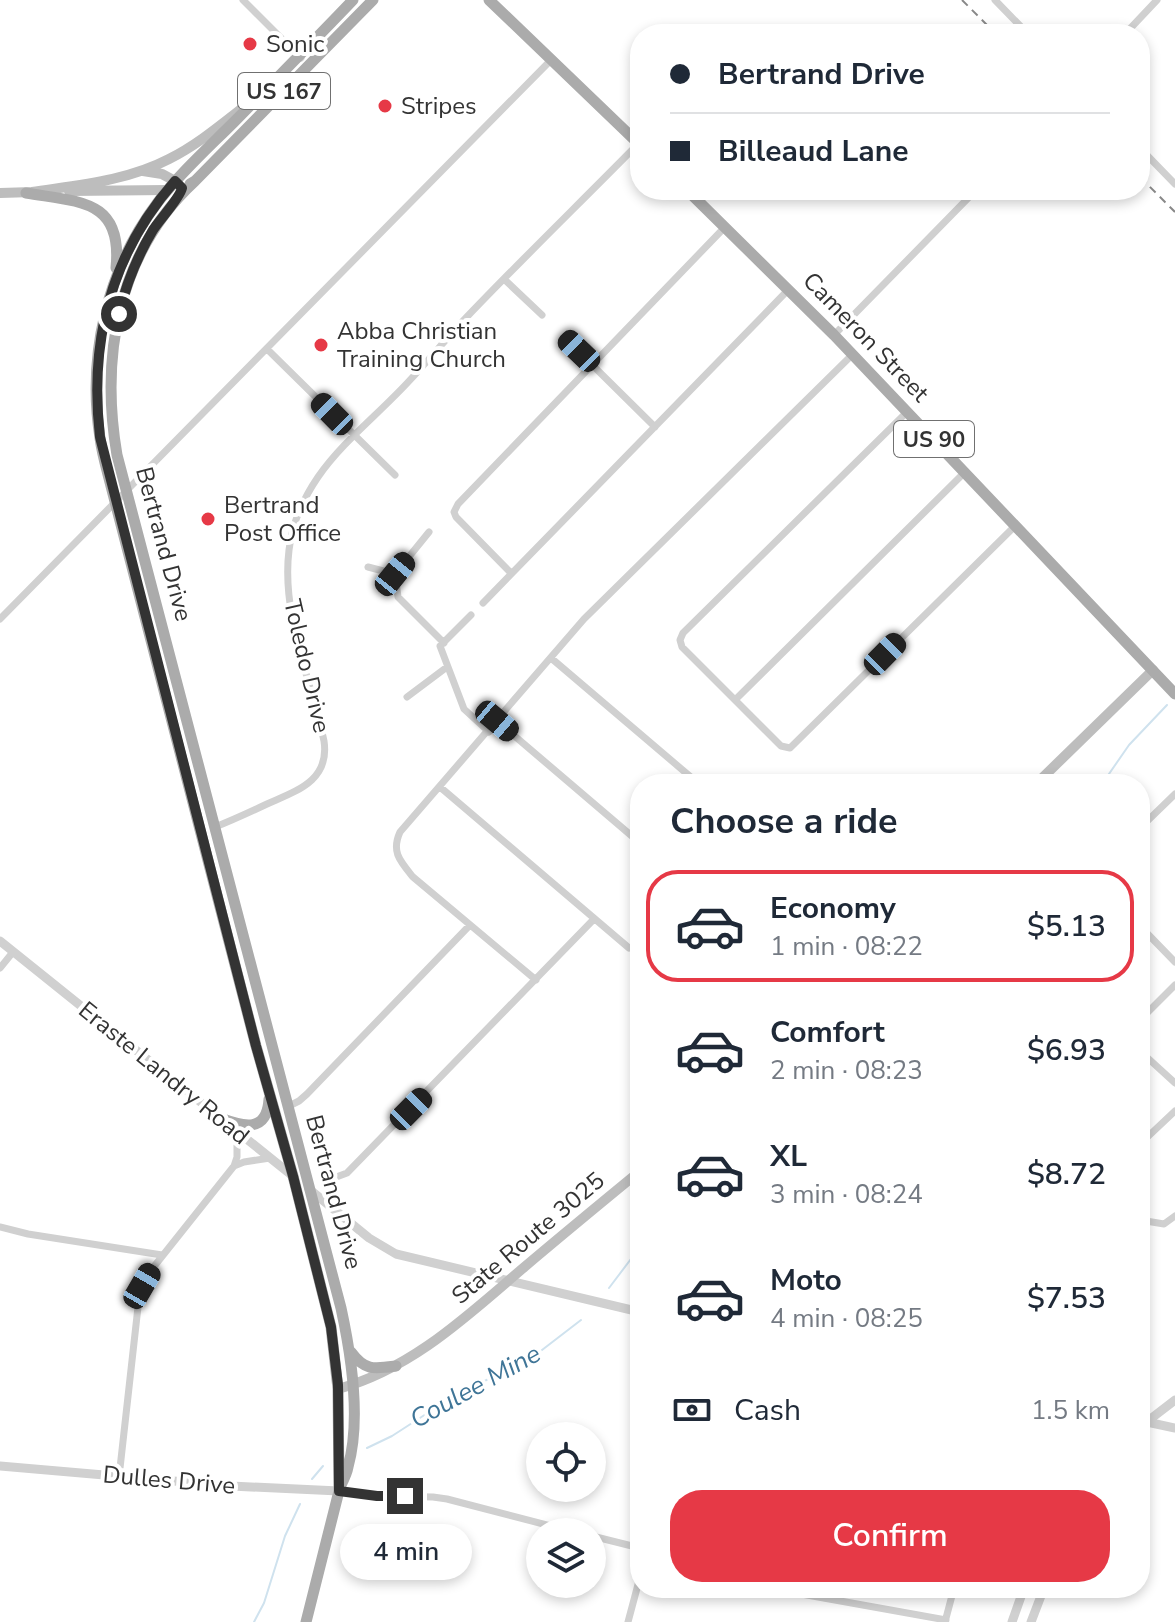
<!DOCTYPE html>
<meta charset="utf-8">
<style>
:root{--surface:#fff;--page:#f2f2f3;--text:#1f2937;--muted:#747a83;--line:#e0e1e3;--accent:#e63946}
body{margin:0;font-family:"Nunito Sans",sans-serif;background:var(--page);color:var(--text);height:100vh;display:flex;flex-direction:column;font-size:30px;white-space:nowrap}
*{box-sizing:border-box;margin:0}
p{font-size:26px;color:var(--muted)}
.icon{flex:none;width:44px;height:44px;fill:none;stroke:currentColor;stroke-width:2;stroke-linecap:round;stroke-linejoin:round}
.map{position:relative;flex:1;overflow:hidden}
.drawer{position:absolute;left:630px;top:774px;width:520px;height:824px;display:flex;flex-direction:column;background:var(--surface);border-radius:32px;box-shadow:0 4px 12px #0003}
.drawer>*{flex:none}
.top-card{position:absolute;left:630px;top:24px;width:520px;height:176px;border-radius:32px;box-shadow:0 4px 12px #0003;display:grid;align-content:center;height:176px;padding:0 40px;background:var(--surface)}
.controls{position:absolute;left:526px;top:1422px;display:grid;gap:16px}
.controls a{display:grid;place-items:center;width:80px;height:80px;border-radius:50%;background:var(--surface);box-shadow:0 4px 12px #0003;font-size:40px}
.end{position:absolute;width:36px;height:36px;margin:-18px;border:10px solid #333;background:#fff;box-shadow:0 0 0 4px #fff}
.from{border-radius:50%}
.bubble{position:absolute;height:56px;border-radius:28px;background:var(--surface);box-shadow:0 4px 12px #0003;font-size:26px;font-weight:600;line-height:56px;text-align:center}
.car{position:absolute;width:24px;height:48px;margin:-24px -12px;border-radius:10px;box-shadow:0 0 6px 2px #0007;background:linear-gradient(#222 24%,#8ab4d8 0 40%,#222 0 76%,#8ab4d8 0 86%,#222 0)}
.top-card b{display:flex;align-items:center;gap:28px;height:76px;font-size:30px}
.top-card b+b{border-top:2px solid var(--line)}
.top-card i{width:20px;height:20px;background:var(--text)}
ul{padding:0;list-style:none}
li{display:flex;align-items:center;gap:24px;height:112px;margin:0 16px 12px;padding:0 24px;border:4px solid transparent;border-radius:32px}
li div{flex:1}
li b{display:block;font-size:30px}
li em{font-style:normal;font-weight:600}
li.selected{border-color:var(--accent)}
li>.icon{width:72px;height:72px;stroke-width:1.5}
h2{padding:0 40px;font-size:36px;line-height:96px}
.pay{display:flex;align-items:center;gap:20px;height:88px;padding:0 40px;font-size:30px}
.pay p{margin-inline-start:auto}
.primary-button{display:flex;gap:16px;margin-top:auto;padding:16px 40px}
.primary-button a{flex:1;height:92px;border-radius:32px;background:var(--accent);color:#fff;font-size:32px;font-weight:600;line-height:92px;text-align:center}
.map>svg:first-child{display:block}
</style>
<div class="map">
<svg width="1175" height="1622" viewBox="0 0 1175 1622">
<rect width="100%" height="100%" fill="#fff"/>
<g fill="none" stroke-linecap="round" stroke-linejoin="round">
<path stroke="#cfe2ee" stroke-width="2" d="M1102 784 1129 745 1167 705
M609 1288 640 1247
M367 1448 392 1436 457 1394 529 1360 581 1320
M312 1479 323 1466
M254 1622 264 1603 285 1536 300 1504"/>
<path stroke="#d0d0d0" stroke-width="7" d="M243 0 301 58
M995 0 1028 34
M1125 34 1157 0
M1140 148 1175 184
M505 280 542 315
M834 335 976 190
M565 338 655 427
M267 349 395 475
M908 411 683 633 680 640 682 647 781 746 790 748 1016 525
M368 567 395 574 429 532
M511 573 456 517 454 512 458 504 725 227
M395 574 398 597 444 643
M483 603 789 289
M471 615 440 646 464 709 489 732
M0 619 552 59
M551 658 699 784
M407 697 447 667
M735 700 965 472
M497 721 640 843
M440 787 629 948
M215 827C233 820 250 812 267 804 296 791 330 781 324 741 311 679 281 615 289 550 292 524 303 499 318 477 343 441 380 413 410 380 428 361 445 340 463 321 520 261 580 203 638 144
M1140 828 1175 794
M1140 926 1175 962
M0 968 13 952
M536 980 413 877C400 861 391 852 400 832L584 619 853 354
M1140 1020 1175 985
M1140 1051 1175 1083
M289 1106 299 1101 307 1094 470 925
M1140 1144 1175 1111
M234 1166 244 1162 270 1158
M331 1179 347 1173 594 919
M1140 1220 1164 1224 1175 1216
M0 1227 28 1234 162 1255
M119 1477 139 1298 142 1286 152 1269 234 1166 237 1157V1132
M339 1491 377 1496 433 1497 447 1499 574 1532
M592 1536 640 1548
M768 1588 946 1620
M628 1622 640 1577
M945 1622 954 1588"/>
<path stroke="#d0d0d0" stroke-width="9" d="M0 941 294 1177
M309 1189 369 1238 396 1254 640 1312
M1147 1422 1175 1428
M1140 1427 1175 1400
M0 1466 231 1486 339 1491
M1012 1622 1024 1588
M1031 1622 1044 1588"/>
<path stroke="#bdbdbd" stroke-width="10" d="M143 171 162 174 175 181
M69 191 167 190
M32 192C78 185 127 181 169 159 195 146 217 128 240 110
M0 193 33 192
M1036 784 1153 670
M338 1389C411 1369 466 1317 522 1269 561 1236 601 1203 640 1171"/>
<path stroke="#ababab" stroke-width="11" d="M489 0 640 145
M195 181C118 252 100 355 117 455L341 1308C351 1354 361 1421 348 1467 347 1473 344 1479 341 1485
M190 184 195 181 373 0
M687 190 834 335 1175 694
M26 193C79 202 123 199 116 268
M220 1118C244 1127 267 1133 269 1099
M351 1352C365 1371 374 1369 396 1366
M306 1622 339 1491 338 1389 331 1327 293 1176 256 1046 111 486C107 470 102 454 100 438 87 355 107 269 158 202 180 173 208 148 234 122 274 81 314 41 353 0"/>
<path stroke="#888" stroke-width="2" stroke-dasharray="8 6" stroke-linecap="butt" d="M962 0 996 34
M1140 177 1175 212"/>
</g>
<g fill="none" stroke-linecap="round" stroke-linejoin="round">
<path stroke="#333" stroke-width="10" d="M119 314C126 284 137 257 153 230 160 219 180 198 182 188L175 181C110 255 89 341 100 437L256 1046 293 1176 331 1327 338 1385 339 1491 377 1496H405"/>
</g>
<g fill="#e63946" stroke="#fff" stroke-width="3">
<circle cx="250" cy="44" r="8"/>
<circle cx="385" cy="106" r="8"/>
<circle cx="321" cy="345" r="8"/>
<circle cx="208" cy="519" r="8"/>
</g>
<g text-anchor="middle" stroke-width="8" stroke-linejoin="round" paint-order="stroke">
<g fill="#fff" stroke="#707070" stroke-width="2">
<rect x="238" y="73" width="92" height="36" rx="6"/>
<rect x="894" y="421" width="80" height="36" rx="6"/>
</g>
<g font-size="22" font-weight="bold" fill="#333">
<text x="284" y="99">US 167</text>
<text x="934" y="447">US 90</text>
</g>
<g font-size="24" fill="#333" stroke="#fff" text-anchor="start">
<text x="266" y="52">Sonic</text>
<text x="401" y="114">Stripes</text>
<text x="337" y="339">Abba Christian<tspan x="337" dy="28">Training Church</tspan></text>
<text x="224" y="513">Bertrand<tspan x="224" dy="28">Post Office</tspan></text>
</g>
<g font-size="24" fill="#333" stroke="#fff">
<text transform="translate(866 337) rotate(46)" y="8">Cameron Street</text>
<text transform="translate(164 544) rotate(75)" y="8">Bertrand Drive</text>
<text transform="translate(307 666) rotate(77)" y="8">Toledo Drive</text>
<text transform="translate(164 1073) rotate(39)" y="8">Eraste Landry Road</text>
<text transform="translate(334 1192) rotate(75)" y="8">Bertrand Drive</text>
<text transform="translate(528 1238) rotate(-40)" y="8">State Route 3025</text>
<text transform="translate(169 1480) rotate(5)" y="8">Dulles Drive</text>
</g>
<g font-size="26" font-style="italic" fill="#3f7597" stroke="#fff">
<text transform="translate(475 1386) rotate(-29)" y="9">Coulee Mine</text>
</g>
</g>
</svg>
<div class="controls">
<a><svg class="icon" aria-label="locate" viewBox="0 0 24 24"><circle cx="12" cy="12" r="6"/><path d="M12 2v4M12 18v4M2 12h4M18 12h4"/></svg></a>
<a><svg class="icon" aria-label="layers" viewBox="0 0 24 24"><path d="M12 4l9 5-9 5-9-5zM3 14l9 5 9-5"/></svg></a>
</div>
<i class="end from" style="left:119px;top:314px"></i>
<i class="end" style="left:405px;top:1496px"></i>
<div class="bubble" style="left:340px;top:1524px;width:132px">4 min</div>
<i class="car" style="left:579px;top:351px;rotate:314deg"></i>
<i class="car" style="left:332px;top:414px;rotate:315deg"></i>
<i class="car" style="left:395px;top:574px;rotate:39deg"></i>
<i class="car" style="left:885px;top:654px;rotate:45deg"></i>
<i class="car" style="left:497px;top:721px;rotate:130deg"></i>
<i class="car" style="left:411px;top:1109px;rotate:45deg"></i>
<i class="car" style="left:142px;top:1286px;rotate:30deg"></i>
<div class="top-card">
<b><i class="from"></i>Bertrand Drive</b>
<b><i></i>Billeaud Lane</b>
</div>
<section class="drawer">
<h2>Choose a ride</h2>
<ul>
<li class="selected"><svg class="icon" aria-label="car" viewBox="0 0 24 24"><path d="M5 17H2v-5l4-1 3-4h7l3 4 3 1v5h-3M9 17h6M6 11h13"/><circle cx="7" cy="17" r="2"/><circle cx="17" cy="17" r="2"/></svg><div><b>Economy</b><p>1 min · 08:22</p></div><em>$5.13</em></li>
<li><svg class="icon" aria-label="car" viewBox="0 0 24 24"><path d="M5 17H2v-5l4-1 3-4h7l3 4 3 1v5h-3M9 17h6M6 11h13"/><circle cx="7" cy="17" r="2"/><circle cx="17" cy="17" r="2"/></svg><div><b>Comfort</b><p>2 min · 08:23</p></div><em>$6.93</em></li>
<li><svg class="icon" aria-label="car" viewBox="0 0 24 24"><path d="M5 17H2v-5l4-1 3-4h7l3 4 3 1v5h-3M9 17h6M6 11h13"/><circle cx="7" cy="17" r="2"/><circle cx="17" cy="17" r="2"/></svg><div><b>XL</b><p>3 min · 08:24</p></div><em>$8.72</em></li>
<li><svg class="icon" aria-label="car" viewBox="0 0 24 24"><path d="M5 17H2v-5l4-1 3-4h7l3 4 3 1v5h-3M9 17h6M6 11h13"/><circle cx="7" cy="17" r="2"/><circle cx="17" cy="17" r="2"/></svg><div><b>Moto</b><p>4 min · 08:25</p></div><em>$7.53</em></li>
</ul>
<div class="pay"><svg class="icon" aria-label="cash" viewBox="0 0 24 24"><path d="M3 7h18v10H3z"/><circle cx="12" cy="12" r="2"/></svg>Cash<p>1.5 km</p></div>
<div class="primary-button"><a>Confirm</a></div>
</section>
</div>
